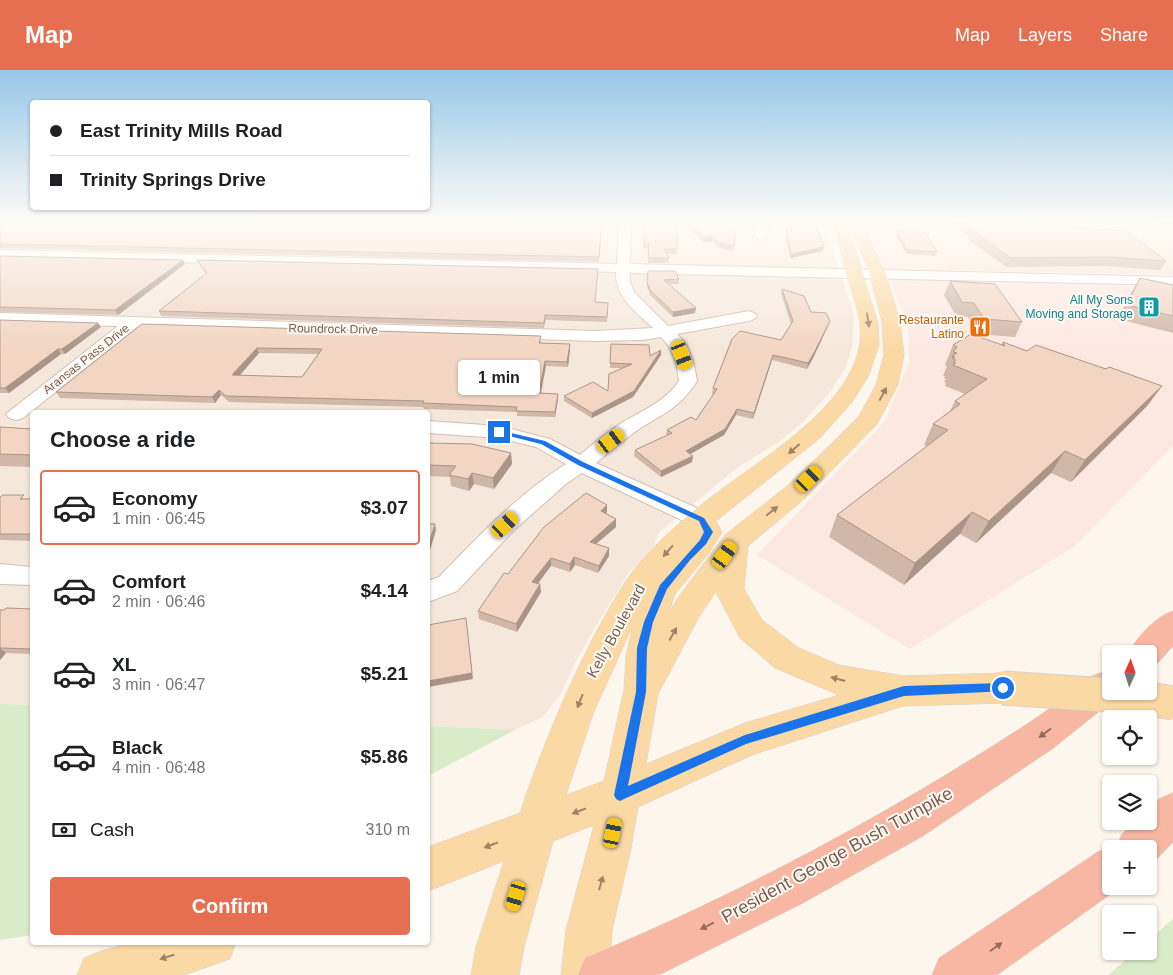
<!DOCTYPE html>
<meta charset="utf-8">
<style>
:root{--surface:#fff;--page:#f2f2f2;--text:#202124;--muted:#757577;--line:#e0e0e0;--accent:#e76f51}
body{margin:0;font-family:Helvetica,sans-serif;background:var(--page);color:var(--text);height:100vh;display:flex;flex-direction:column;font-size:19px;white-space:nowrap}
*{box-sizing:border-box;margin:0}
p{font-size:16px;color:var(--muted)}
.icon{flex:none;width:28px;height:28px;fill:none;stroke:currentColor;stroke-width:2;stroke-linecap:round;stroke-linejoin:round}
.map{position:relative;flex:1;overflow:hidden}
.drawer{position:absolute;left:30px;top:340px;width:400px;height:535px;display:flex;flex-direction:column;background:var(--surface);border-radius:5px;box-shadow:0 1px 4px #0004}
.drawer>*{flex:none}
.hud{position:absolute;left:30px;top:30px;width:400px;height:110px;border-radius:5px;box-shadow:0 1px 4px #0004;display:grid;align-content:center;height:110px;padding:0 20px;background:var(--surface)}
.needle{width:32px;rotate:3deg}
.buttons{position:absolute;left:1102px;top:575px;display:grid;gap:10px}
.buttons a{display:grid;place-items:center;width:55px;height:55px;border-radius:5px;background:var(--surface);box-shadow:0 1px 4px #0004;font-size:25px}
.end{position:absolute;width:22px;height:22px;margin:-11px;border:6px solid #1a73e8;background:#fff;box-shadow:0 0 0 2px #fff}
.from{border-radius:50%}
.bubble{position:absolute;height:35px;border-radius:5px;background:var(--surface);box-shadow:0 1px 4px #0004;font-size:16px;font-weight:800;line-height:35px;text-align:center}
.car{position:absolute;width:15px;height:30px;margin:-15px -8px;border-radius:6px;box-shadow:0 0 4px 1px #0007;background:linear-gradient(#f5c518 24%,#345 0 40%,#f5c518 0 76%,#345 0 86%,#f5c518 0)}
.hud b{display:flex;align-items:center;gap:18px;height:48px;font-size:19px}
.hud b+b{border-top:1px solid var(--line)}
.hud i{width:12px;height:12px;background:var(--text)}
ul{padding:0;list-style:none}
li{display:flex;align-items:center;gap:15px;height:75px;margin:0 10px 8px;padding:0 10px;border:2px solid transparent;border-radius:5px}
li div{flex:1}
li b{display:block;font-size:19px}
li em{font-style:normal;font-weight:800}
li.current{border-color:var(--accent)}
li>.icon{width:45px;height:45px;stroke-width:1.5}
h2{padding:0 20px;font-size:22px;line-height:60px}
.pay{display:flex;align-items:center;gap:12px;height:55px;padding:0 20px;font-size:19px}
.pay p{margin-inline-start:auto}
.action{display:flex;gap:10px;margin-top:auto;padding:10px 20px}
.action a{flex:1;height:58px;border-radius:5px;background:var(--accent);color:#fff;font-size:20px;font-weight:800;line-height:58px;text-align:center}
header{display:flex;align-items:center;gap:30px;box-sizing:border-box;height:70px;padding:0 25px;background:var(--accent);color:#fff}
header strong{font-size:24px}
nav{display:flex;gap:28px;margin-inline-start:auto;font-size:18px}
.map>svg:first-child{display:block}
</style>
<header>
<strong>Map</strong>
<nav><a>Map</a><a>Layers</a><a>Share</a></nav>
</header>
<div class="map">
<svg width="1173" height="905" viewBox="0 0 1173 905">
<rect width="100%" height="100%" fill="#fdf6ec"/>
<path fill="#f5e8da" d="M0 152H824L851 235 854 250 852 277 846 297 830 322 805 350 780 371 737 398 658 463 654 476 629 502 598 553 576 591 560 625 543 647 515 660 428 656V342H32V635L0 634Z
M923 152H1173V205L951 200Z"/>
<path fill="#fde8e0" d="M866 152H923L958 211 1173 217V376L1075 476 910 579 757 485 885 351 909 293 908 255Z"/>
<path fill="#d8ecc9" d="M1038 152H1083L1095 158 1050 159Z
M0 634 32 635V865L0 870Z
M428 656 515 660 428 706Z
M1173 849V905H1108L1136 881H1149V870Z"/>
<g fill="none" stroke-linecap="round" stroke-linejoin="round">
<g stroke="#d1beb0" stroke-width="2">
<path id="minor" d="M619 152H631L630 194 1173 207V215L630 203V211L634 222 668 256 749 241 754 243 757 246 754 249 749 251 677 264C691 277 694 293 697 311 677 342 660 344 632 364 620 373 608 383 596 393L710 444 714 450 710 456 702 458 694 456 582 403 567 413 513 461 457 521 428 532V511L439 507C478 467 518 424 566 394L536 377 499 368 428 363V351L499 356 550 369 580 385C593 374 606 363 620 354 641 341 665 332 679 311 677 293 674 280 661 267L643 270 595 271 137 257 23 348 16 350 9 348 6 344 118 256 0 253V243L595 261 653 258C636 242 615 228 616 202L0 188V180L617 194Z
M755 152H767L768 162 764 169 760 170 754 166 756 162Z
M0 494 32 497V515L0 514Z"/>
</g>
<g stroke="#dad1cd" stroke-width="1">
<path id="major" d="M833 152H847L878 254 879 275 868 307 852 332 820 368 716 451 722 462 709 483 675 524 668 545 677 529 725 465 786 417 828 377 859 346 876 315 884 284 882 252 870 204 848 152H862L886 204 900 252 904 284 898 315 877 354 804 429 748 476 744 519 762 550 799 578 839 595 903 606 1003 603 1015 607 1021 618 1015 629 1003 633 903 636 752 685 638 737 630 783 612 860 609 905H561L566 860 594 755 553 771 524 877 519 905H471L476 877 504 791 428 821V777L520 743C540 683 564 625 593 568 606 544 619 519 636 497 659 470 686 446 714 425 761 389 851 337 860 273 863 249 853 226 846 203 842 186 839 169 833 152ZM716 522 740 568 775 598 839 625 745 653 646 694 658 624 699 547ZM633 555 626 586 624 620 604 711 566 725 593 644Z
M136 872H236L230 889 184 905H77L84 888 101 881Z"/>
</g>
<g stroke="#dad1cd" stroke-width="1">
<path id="highway" d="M1173 541V576L1157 594 1149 597V584H1128C1137 567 1155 547 1173 541Z
M1104 602 1111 604V621H1120L1116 628 1052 679 923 766 801 834 659 905H578L585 888C738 825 885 746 1024 656 1048 641 1069 623 1092 606Z
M1173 723V772L1152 794 1149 795V779H1111V816H1122L997 905H932L939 888 1096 783 1111 776 1116 778 1122 764 1135 751H1149V738L1159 729Z"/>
</g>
<use href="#minor" fill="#fff" fill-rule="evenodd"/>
<use href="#major" fill="#fbd9a5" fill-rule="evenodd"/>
<use href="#highway" fill="#f7b7a3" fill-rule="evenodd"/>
<g stroke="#dad1cd" stroke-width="35" stroke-linecap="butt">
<path id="major-bridge" d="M1003 618 1137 627 1173 633"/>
</g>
<use href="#major-bridge" stroke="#fbd9a5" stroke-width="33"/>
</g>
<path fill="#d1b7a8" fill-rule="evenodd" d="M0 152H602L599 192 0 178Z
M643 152 677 179V184H667L669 188 668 193H648V178H643Z
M682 152H737L733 181 719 178 712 171 703 172Z
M786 152H815L823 181 790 188 785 161 786 157 789 158Z
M948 152H1037L1046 157 1166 191 1160 200 1103 196 1007 197 968 170 970 167Z
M1149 152H1173V158Z
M897 161 937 182 935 186 906 184 896 166Z
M0 186 185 194 118 245 0 242Z
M197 190 595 232 608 233 607 252 546 250 544 258 161 246 159 241 206 204 199 194Z
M648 201 679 209V214H669L695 243 673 247 650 225 647 217Z
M1140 208 1173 215V263L1118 249 1132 221Z
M950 211 1022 252 1015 267 977 264 968 247 956 246 944 225Z
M782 219 828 256 813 288 807 299 772 290 753 349 736 345 724 365 690 384 692 392 661 407 634 386 635 380 666 366 667 360 696 350 714 324H712L713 318 781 270 791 254 781 224Z
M0 250 98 253 101 257 65 284H61L9 323H0Z
M142 254 541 271V273L570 279 568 297 546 296 541 323 558 329 555 347 517 346V342L424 339 423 337 229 332 221 325 215 333 60 328 56 322ZM259 283 318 284 302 307 239 305Z
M1003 272 1027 281 1106 299 1162 316 1147 336 1071 412 1051 403 976 473 960 464 904 515 829 467 837 445 927 376 924 375 933 354 950 341 955 331 965 324 945 316 946 313 944 312 946 309 944 308 945 306H943L947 296 945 295 953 275H1001Z
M611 274 650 286 661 280V285L633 327 592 348 564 331V326L608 321 622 298H610Z
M0 357 32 359V397L0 396Z
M428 373 511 383 512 394 494 419 474 414 469 421 451 416 450 407 428 406Z
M0 427 32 429V471L0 470Z
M607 442 606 443 616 449V457L596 474 609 478V486L598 503 575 495 570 502 551 496 537 513 541 522 517 562 479 549 478 541Z
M32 539V584L6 583 0 590V540Z"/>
<path fill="#aa9588" d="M712 166V171L703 172 704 167Z
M824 177 823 181 790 188 791 184Z
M183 190 185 194 118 245 115 240Z
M696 238 695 243 673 247V242Z
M830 251 828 256 813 288 807 299 808 293Z
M98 253 101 257 65 284 62 279Z
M570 274V279L568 297 567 292Z
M257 278 259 283 235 311 232 305Z
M58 279 61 284 9 323 5 318Z
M661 280V285L633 327 592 348V343Z
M773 285 772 290 753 349 754 343Z
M545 291 546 296 539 329V323Z
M1162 316 1147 336 1071 412 1085 390Z
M219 320 221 325 215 333 212 327Z
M558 324V329L555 347V342Z
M737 339 736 345 724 365 685 387 686 381Z
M1065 381 1051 403 976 473 989 451Z
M511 383 512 394 494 419 493 408Z
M693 386 692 392 661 407V401Z
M472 403 474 414 469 421 468 409Z
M607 435V442L600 448 601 441Z
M972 442 960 464 904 515 915 493Z
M616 449V457L590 479V472Z
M435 454 436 460 428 487V477Z
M609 478V486L598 503 599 496Z
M574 487 575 495 570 502V494Z
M551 488V496L533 520 532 512Z
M540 514 541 522 517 562 516 554Z
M466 548 473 609 428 617V611Z
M0 578 6 583 0 590Z"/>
<path fill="#f3d5c3" stroke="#aa9588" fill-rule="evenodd" d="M0 152H602L599 187 0 174Z
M643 152H676L677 179H664L669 188H648L649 173H644Z
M688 152H737L734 176 719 173 712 166 704 167Z
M788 152H815L824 177 791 184 786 157 792 160Z
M963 152H1037L1046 157 1126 161 1166 191 1108 187 1011 188 972 161 977 162Z
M897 161 925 163 937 182 907 180Z
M0 186 183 190 115 240 0 237Z
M197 190 598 199 595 232 608 233 607 247 545 245 544 253 159 241 207 203Z
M648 201H675L679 209 664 210 696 238 673 242 650 220 647 212Z
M1140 208 1173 215V246L1127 235Z
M950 211 995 214 1022 252 984 249 974 233 962 232Z
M782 219 804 226 811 242 826 243 830 251 814 283 808 293 773 285 754 343 737 339 725 359 686 381 693 386 661 401 635 380 672 363 667 360 691 347 696 350 717 319 713 318 732 269 740 261 781 270 793 251Z
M0 250 98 253 62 279H58L5 318H0Z
M142 254 541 266 539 273 570 274 567 292 545 291 539 323 558 324 555 342 516 341 517 337 423 333 424 331 226 326 219 320 212 327 56 322ZM257 278 322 279 302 307 232 305Z
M971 264 1005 276 1003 272 1027 281 1036 275 1106 299 1109 297 1162 316 1085 390 1065 381 989 451 972 442 915 493 837 445 948 360 933 354 960 334 955 331 987 309 953 295 956 293 953 292 956 290 952 288 955 287 952 286 957 283 953 282 957 277 953 275Z
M611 274 649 275 650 286 661 280 634 321 592 343 564 326 593 312 608 321 609 304 632 294 610 293Z
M0 357 32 359V385L0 384Z
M428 373 472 374 511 383 493 408 472 403 468 409 449 405 456 396 428 395Z
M586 423 607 435 601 441 616 449 590 472 609 478 599 496 574 487 570 494 551 488 532 512 540 514 516 554 478 541 504 503 508 504 544 457Z
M3 425H24L20 429H32V464H0V427Z
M428 454H435L428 477Z
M6 538 32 539V579L0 578V540H4Z
M466 548 472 603 428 611V555Z"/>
<defs><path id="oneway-solid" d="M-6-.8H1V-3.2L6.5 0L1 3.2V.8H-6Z" transform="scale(1.25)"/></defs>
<g fill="#a18267">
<use href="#oneway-solid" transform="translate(868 250) rotate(81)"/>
<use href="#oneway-solid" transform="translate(883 324) rotate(-62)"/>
<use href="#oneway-solid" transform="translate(794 379) rotate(139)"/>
<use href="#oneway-solid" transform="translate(772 441) rotate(-39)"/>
<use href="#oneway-solid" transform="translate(668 481) rotate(131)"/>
<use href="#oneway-solid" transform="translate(673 564) rotate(-61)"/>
<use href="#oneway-solid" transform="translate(838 609) rotate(-165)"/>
<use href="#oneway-solid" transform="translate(580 631) rotate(112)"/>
<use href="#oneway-solid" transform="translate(579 741) rotate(159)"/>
<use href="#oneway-solid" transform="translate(491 775) rotate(159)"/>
<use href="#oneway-solid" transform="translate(601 813) rotate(-75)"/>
<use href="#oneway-solid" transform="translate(167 887) rotate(162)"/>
</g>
<g fill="#936e5e">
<use href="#oneway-solid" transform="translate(1045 663) rotate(143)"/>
<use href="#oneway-solid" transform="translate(707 856) rotate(154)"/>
<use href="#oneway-solid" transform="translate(996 877) rotate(-35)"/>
</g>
<linearGradient id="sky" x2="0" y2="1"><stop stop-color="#97c7e8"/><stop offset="0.54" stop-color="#fefbf6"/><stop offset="1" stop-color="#fefbf6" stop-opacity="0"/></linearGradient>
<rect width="1173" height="279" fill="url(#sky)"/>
<path fill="#1a73e8" d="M499 360 545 371 583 392 704 448 713 462 706 474 690 490 667 519 653 552 647 578 646 622 628 716 745 665 904 616 1003 613 1007 614 1009 618 1007 621 904 626 746 674 624 729 620 731 616 729 614 725 636 622 637 578 644 552 660 515 700 470 704 462 699 451 578 395 541 374 497 363 496 362Z"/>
<defs>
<g id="building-square" transform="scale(1.125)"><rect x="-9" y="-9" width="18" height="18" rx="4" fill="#0f9aa8" stroke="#fffaf3"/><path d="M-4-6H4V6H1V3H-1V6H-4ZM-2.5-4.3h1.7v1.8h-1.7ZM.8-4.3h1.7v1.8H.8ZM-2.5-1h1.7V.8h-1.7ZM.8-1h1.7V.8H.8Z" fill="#fff"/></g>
<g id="restaurant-square" transform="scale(1.125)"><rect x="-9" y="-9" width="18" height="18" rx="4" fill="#e8710a" stroke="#fffaf3"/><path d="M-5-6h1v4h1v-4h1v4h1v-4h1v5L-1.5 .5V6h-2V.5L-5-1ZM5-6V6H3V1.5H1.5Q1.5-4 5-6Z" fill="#fff"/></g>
</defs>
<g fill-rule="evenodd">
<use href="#building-square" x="1149" y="237"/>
<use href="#restaurant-square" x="980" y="257"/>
</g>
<g text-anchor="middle" stroke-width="4" stroke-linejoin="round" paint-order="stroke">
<g font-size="12" fill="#0d838f" stroke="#fffaf3" text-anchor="end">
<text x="1133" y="234">All My Sons<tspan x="1133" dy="14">Moving and Storage</tspan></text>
</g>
<g font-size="12" fill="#c56008" stroke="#fffaf3" text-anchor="end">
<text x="964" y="254">Restaurante<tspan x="964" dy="14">Latino</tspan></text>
</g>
<g font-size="12" fill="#7a5c4d" stroke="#fffaf3">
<text transform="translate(333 259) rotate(1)" y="4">Roundrock Drive</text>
<text transform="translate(86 289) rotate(-38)" y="4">Aransas Pass Drive</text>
</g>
<g font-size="15" fill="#7a5c4d" stroke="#fffaf3">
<text transform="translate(616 561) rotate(-61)" y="5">Kelly Boulevard</text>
</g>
<g font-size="18" fill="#7a5c4d" stroke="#fffaf3">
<text transform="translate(837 785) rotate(-29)" y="6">President George Bush Turnpike</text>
</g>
</g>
</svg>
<div class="buttons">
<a><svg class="needle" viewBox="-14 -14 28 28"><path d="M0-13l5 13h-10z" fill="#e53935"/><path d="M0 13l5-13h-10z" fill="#757577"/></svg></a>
<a><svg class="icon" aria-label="locate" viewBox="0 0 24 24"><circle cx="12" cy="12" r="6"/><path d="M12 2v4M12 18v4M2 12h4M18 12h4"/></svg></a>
<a><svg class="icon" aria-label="layers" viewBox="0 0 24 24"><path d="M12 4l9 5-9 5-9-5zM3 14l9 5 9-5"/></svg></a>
<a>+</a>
<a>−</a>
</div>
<i class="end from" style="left:1003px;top:618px"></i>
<i class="end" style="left:499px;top:362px"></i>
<div class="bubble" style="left:458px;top:290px;width:82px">1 min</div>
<i class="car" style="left:682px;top:285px;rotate:159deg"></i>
<i class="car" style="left:611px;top:371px;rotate:53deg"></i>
<i class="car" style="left:809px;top:409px;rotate:46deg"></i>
<i class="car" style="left:505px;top:455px;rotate:48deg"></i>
<i class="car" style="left:725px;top:485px;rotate:36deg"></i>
<i class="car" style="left:613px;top:763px;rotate:11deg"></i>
<i class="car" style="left:516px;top:826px;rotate:197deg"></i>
<div class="hud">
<b><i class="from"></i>East Trinity Mills Road</b>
<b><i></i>Trinity Springs Drive</b>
</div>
<section class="drawer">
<h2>Choose a ride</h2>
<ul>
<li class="current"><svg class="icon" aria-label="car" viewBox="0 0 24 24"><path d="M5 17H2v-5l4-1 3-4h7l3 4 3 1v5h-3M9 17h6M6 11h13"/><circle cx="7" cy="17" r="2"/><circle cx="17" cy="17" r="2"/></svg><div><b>Economy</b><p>1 min · 06:45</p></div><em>$3.07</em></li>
<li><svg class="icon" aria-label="car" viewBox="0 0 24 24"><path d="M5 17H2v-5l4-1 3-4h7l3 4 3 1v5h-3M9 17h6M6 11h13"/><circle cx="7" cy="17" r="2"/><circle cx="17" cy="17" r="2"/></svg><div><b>Comfort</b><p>2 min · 06:46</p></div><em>$4.14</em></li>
<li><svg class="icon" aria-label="car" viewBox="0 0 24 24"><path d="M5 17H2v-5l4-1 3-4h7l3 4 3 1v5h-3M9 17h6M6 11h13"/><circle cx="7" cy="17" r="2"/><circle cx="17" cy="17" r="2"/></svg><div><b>XL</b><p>3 min · 06:47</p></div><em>$5.21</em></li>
<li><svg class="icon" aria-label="car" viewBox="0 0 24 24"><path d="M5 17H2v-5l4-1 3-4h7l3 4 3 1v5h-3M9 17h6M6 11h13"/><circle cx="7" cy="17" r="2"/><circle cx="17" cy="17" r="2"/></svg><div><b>Black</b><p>4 min · 06:48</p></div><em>$5.86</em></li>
</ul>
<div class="pay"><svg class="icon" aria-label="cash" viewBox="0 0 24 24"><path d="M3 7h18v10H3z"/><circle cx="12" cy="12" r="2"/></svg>Cash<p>310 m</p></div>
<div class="action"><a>Confirm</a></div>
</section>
</div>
